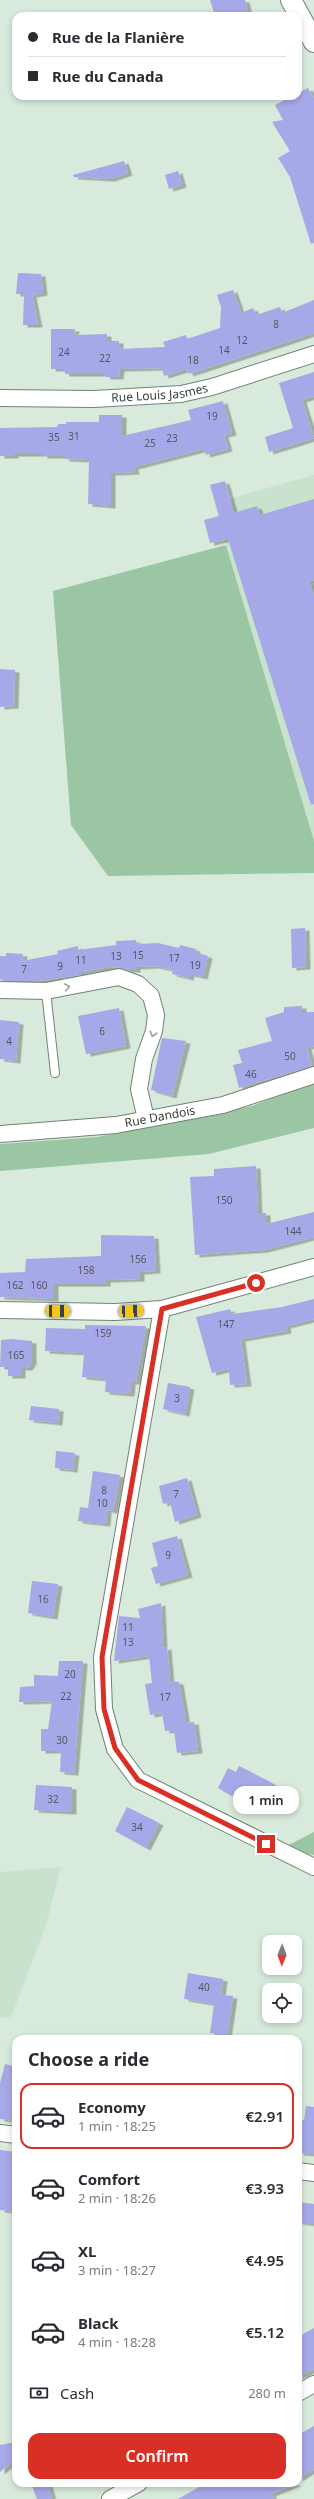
<!DOCTYPE html>
<meta charset="utf-8">
<style>
:root{--surface:#fff;--page:#f7f7f7;--text:#2b2b33;--muted:#7c7c81;--line:#e1e1e2;--accent:#d93025}
body{margin:0;font-family:"Noto Sans",sans-serif;background:var(--page);color:var(--text);height:100vh;display:flex;flex-direction:column;font-size:15px;white-space:nowrap}
*{box-sizing:border-box;margin:0}
p{font-size:13px;color:var(--muted)}
.icon{flex:none;width:22px;height:22px;fill:none;stroke:currentColor;stroke-width:2;stroke-linecap:round;stroke-linejoin:round}
.map{position:relative;flex:1;overflow:hidden}
.panel{position:absolute;left:12px;top:2035px;width:290px;height:452px;display:flex;flex-direction:column;background:var(--surface);border-radius:12px;box-shadow:0 2px 6px #0003}
.panel>*{flex:none}
.hud{position:absolute;left:12px;top:12px;width:290px;height:88px;border-radius:12px;box-shadow:0 2px 6px #0003;display:grid;align-content:center;height:88px;padding:0 16px;background:var(--surface)}
.needle{width:26px;rotate:181deg}
.buttons{position:absolute;left:262px;top:1935px;display:grid;gap:8px}
.buttons a{display:grid;place-items:center;width:40px;height:40px;border-radius:8px;background:var(--surface);box-shadow:0 2px 6px #0003;font-size:20px}
.end{position:absolute;width:18px;height:18px;margin:-9px;border:5px solid #d93025;background:#fff;box-shadow:0 0 0 2px #fff}
.from{border-radius:50%}
.bubble{position:absolute;height:28px;border-radius:12px;background:var(--surface);box-shadow:0 2px 6px #0003;font-size:13px;font-weight:600;line-height:28px;text-align:center}
.car{position:absolute;width:12px;height:24px;margin:-12px -6px;border-radius:5px;box-shadow:0 0 3px 1px #0007;background:linear-gradient(#f5c518 24%,#345 0 40%,#f5c518 0 76%,#345 0 86%,#f5c518 0)}
.hud b{display:flex;align-items:center;gap:14px;height:38px;font-size:15px}
.hud b+b{border-top:1px solid var(--line)}
.hud i{width:10px;height:10px;background:var(--text)}
ul{padding:0;list-style:none}
li{display:flex;align-items:center;gap:12px;height:66px;margin:0 8px 6px;padding:0 8px;border:2px solid transparent;border-radius:12px}
li div{flex:1}
li b{display:block;font-size:15px}
li em{font-style:normal;font-weight:600}
li.active{border-color:var(--accent)}
li>.icon{width:36px;height:36px;stroke-width:1.5}
h2{padding:0 16px;font-size:18px;line-height:48px}
.pay{display:flex;align-items:center;gap:10px;height:44px;padding:0 16px;font-size:15px}
.pay p{margin-inline-start:auto}
.primary-button{display:flex;gap:8px;margin-top:auto;padding:8px 16px}
.primary-button a{flex:1;height:46px;border-radius:12px;background:var(--accent);color:#fff;font-size:16px;font-weight:600;line-height:46px;text-align:center}
.map>svg:first-child{display:block}
</style>
<div class="map">
<svg width="314" height="2499" viewBox="0 0 314 2499">
<defs>
<filter id="shadow"><feDropShadow dx="4.5" dy="2.5" stdDeviation="0" flood-color="#0004"/></filter>
</defs>
<rect width="100%" height="100%" fill="#d7eadb"/>
<path fill="#c8e2cd" d="M314 475V841L214 503Z
M61 1867 45 1928 11 2017 0 2018V1872Z"/>
<path fill="#9ac6a4" d="M226 545 314 841V873L108 876 71 825 53 591Z
M314 1081V1128L209 1154 0 1171V1144L97 1137 252 1106Z
M314 1832V1855L279 1850Z"/>
<path fill="#a7a8e7" filter="url(#shadow)" d="M210 0H245L249 16H215Z
M308 88 314 98V243L311 244 290 177 278 158 290 151 272 122 283 120 275 105 292 96H298V93Z
M124 161 128 173 111 179 74 177 73 175Z
M178 171 182 185 169 189 165 175Z
M18 273 41 274 43 293 32 295 38 325H23L24 294H16Z
M233 290 241 313 253 308 256 315 280 307 282 313 314 300V333L189 374 187 369 164 376 162 368 120 369 119 377H106L105 374H65L64 369H51V329H75L74 335 107 334V341H119V349L165 347 163 342 186 335 187 339 220 328 221 307 217 295Z
M314 372V396L302 400 314 438 269 452 265 437 293 428 279 383Z
M223 401 232 433 224 435 228 449 206 455 204 449 134 467 135 472 111 473V506L88 504 89 460 65 459V456H43V454H14V456H0V428L57 427 58 424H66V422H99V415H122V436L191 420 188 410Z
M225 481 234 513 257 506 260 515 314 499V580L309 581 314 595V804L311 805 228 539 210 543 204 520 219 516 210 485Z
M0 669 15 670 14 706 0 707Z
M305 928 306 967 292 968 291 929Z
M136 940 137 944 158 943 179 948 180 945 196 949 195 952 208 956 203 977 190 974 189 978 181 976 172 974 173 970 155 966 136 967V970H128L119 967 104 968 81 972V975L37 981H4L0 979V956H6V953L23 954 22 961 58 954 57 951 78 946V950L116 945V941Z
M302 1006V1012H314V1046L307 1047 312 1066 239 1088 233 1065 242 1063 238 1050 272 1041 265 1018 284 1012V1007Z
M119 1008 126 1046 86 1054 78 1016Z
M0 1020 19 1022 16 1061 0 1059Z
M162 1038 186 1041 172 1096 151 1090Z
M256 1166 258 1213H266V1224L314 1212V1237L264 1250 195 1255 190 1177 214 1176V1169Z
M101 1235 154 1236 156 1271 140 1272V1279L106 1280V1284H54V1299L0 1297V1273L25 1272 26 1259 101 1256Z
M314 1299V1319L286 1326 287 1331 241 1339 247 1384 230 1385 229 1369 212 1373 196 1317 230 1309 232 1314 282 1307Z
M85 1325 146 1326 136 1382H131L130 1394 105 1392 106 1379 82 1377 84 1353 45 1351 46 1328 85 1329Z
M11 1339 32 1341V1362L28 1368H21V1376H8V1367H0L1 1340Z
M168 1383 190 1387 185 1414 163 1409Z
M31 1406 59 1409 58 1423 29 1420Z
M56 1451 75 1453 73 1470 55 1468Z
M93 1471 120 1475 113 1511 107 1510 106 1524 78 1521 80 1507 88 1508Z
M187 1478 197 1515 175 1522 170 1502 163 1504 159 1486Z
M177 1536 188 1575 156 1584 151 1568 158 1566 152 1543Z
M32 1581 58 1584 53 1617 28 1613Z
M161 1603 163 1648 167 1647 170 1681 179 1682 186 1723 194 1722 198 1751 177 1753 174 1730 165 1731 162 1713 150 1715 145 1684 152 1683 149 1656 114 1661 119 1616 140 1618 138 1609Z
M59 1661H83L74 1773 60 1772 61 1751H41V1729H48L52 1701 19 1702 20 1687 34 1686V1675L58 1676Z
M239 1766 272 1783 258 1811 218 1788 228 1768 236 1772Z
M36 1785 72 1787V1812L34 1810Z
M127 1807 159 1823 146 1848 115 1831Z
M188 1973 223 1979 221 1995 233 1996 227 2036 210 2033 214 2004 184 1999Z
M5 2064 16 2067V2121L0 2119V2083Z
M306 2106 314 2107V2154L299 2153 301 2138 298 2137V2119L304 2120Z
M0 2150 16 2152V2212L0 2210Z
M298 2202 314 2204V2224L298 2222Z
M314 2328V2369L298 2377V2337Z
M314 2426V2469L298 2479V2435Z
M16 2442V2459L0 2472V2445Z
M31 2483H48L52 2499H37Z
M206 2483H296V2484L271 2494 274 2499H178Z"/>
<g fill="none" stroke-linecap="round" stroke-linejoin="round">
<g stroke="#728375" stroke-width="10">
<path id="service" d="M46 991 55 1073"/>
</g>
<g stroke="#728375" stroke-width="18">
<g id="minor">
<path id="s1" d="M0 398 94 399 181 394 212 387 314 354"/>
<path d="M0 990 46 991 119 977 138 984 151 996 156 1015 154 1031 144 1059 139 1089 146 1119"/>
<path id="s2" d="M0 1134 116 1125 223 1105 314 1075"/>
<path d="M162 1309 102 1657 104 1709 115 1749 138 1780 314 1867"/>
<path d="M0 1310 115 1312 162 1309 314 1267"/>
<path d="M0 2133 16 2135"/>
<path d="M298 2171 314 2173"/>
<path d="M298 2393 314 2384"/>
<path d="M110 2499 139 2483"/>
</g>
</g>
<g stroke="#728375" stroke-width="22">
<path id="tertiary" d="M291 0 314 42"/>
</g>
<use href="#service" stroke="#fff" stroke-width="8"/>
<use href="#minor" stroke="#fff" stroke-width="16"/>
<use href="#tertiary" stroke="#fff" stroke-width="20"/>
</g>
<defs><path id="oneway-chevron" d="M-2-3.5L2.5 0L-2 3.5" fill="none" stroke-width="1.6" stroke-linecap="round" stroke-linejoin="round"/></defs>
<g stroke="#9b9f9c">
<use href="#oneway-chevron" transform="translate(67 987) rotate(-10)"/>
<use href="#oneway-chevron" transform="translate(153 1034) rotate(106)"/>
</g>
<g fill="none" stroke-linecap="round" stroke-linejoin="round">
<path stroke="#d93025" stroke-width="5" d="M256 1283 162 1309 102 1657 104 1709 115 1748 138 1780 266 1844"/>
</g>
<g text-anchor="middle" stroke-width="3.5" stroke-linejoin="round" paint-order="stroke">
<g font-size="10" fill="#535964">
<text x="276" y="328">8</text>
<text x="242" y="344">12</text>
<text x="224" y="354">14</text>
<text x="64" y="356">24</text>
<text x="105" y="362">22</text>
<text x="193" y="364">18</text>
<text x="212" y="420">19</text>
<text x="74" y="440">31</text>
<text x="54" y="441">35</text>
<text x="172" y="442">23</text>
<text x="150" y="447">25</text>
<text x="138" y="959">15</text>
<text x="116" y="960">13</text>
<text x="174" y="962">17</text>
<text x="81" y="964">11</text>
<text x="195" y="969">19</text>
<text x="60" y="970">9</text>
<text x="24" y="973">7</text>
<text x="102" y="1035">6</text>
<text x="9" y="1045">4</text>
<text x="290" y="1060">50</text>
<text x="251" y="1078">46</text>
<text x="224" y="1204">150</text>
<text x="293" y="1235">144</text>
<text x="138" y="1263">156</text>
<text x="86" y="1274">158</text>
<text x="15" y="1289">162</text>
<text x="39" y="1289">160</text>
<text x="226" y="1328">147</text>
<text x="103" y="1337">159</text>
<text x="16" y="1359">165</text>
<text x="177" y="1402">3</text>
<text x="104" y="1494">8</text>
<text x="176" y="1498">7</text>
<text x="102" y="1507">10</text>
<text x="168" y="1559">9</text>
<text x="43" y="1603">16</text>
<text x="128" y="1631">11</text>
<text x="128" y="1646">13</text>
<text x="70" y="1678">20</text>
<text x="66" y="1700">22</text>
<text x="165" y="1701">17</text>
<text x="62" y="1744">30</text>
<text x="53" y="1803">32</text>
<text x="137" y="1831">34</text>
<text x="204" y="1991">40</text>
</g>
<g font-size="12" fill="#373f39" stroke="#fff">
<text dy="4" stroke="none"><textPath href="#s1" startOffset="160">Rue Louis Jasmes</textPath></text>
<text dy="4" stroke="none"><textPath href="#s2" startOffset="161">Rue Dandois</textPath></text>
</g>
</g>
</svg>
<div class="buttons">
<a><svg class="needle" viewBox="-14 -14 28 28"><path d="M0-13l5 13h-10z" fill="#e53935"/><path d="M0 13l5-13h-10z" fill="#7c7c81"/></svg></a>
<a><svg class="icon" aria-label="locate" viewBox="0 0 24 24"><circle cx="12" cy="12" r="6"/><path d="M12 2v4M12 18v4M2 12h4M18 12h4"/></svg></a>
</div>
<i class="end from" style="left:256px;top:1283px"></i>
<i class="end" style="left:266px;top:1844px"></i>
<div class="bubble" style="left:233px;top:1786px;width:66px">1 min</div>
<i class="car" style="left:58px;top:1311px;rotate:91deg"></i>
<i class="car" style="left:131px;top:1311px;rotate:87deg"></i>
<div class="hud">
<b><i class="from"></i>Rue de la Flanière</b>
<b><i></i>Rue du Canada</b>
</div>
<section class="panel">
<h2>Choose a ride</h2>
<ul>
<li class="active"><svg class="icon" aria-label="car" viewBox="0 0 24 24"><path d="M5 17H2v-5l4-1 3-4h7l3 4 3 1v5h-3M9 17h6M6 11h13"/><circle cx="7" cy="17" r="2"/><circle cx="17" cy="17" r="2"/></svg><div><b>Economy</b><p>1 min · 18:25</p></div><em>€2.91</em></li>
<li><svg class="icon" aria-label="car" viewBox="0 0 24 24"><path d="M5 17H2v-5l4-1 3-4h7l3 4 3 1v5h-3M9 17h6M6 11h13"/><circle cx="7" cy="17" r="2"/><circle cx="17" cy="17" r="2"/></svg><div><b>Comfort</b><p>2 min · 18:26</p></div><em>€3.93</em></li>
<li><svg class="icon" aria-label="car" viewBox="0 0 24 24"><path d="M5 17H2v-5l4-1 3-4h7l3 4 3 1v5h-3M9 17h6M6 11h13"/><circle cx="7" cy="17" r="2"/><circle cx="17" cy="17" r="2"/></svg><div><b>XL</b><p>3 min · 18:27</p></div><em>€4.95</em></li>
<li><svg class="icon" aria-label="car" viewBox="0 0 24 24"><path d="M5 17H2v-5l4-1 3-4h7l3 4 3 1v5h-3M9 17h6M6 11h13"/><circle cx="7" cy="17" r="2"/><circle cx="17" cy="17" r="2"/></svg><div><b>Black</b><p>4 min · 18:28</p></div><em>€5.12</em></li>
</ul>
<div class="pay"><svg class="icon" aria-label="cash" viewBox="0 0 24 24"><path d="M3 7h18v10H3z"/><circle cx="12" cy="12" r="2"/></svg>Cash<p>280 m</p></div>
<div class="primary-button"><a>Confirm</a></div>
</section>
</div>
